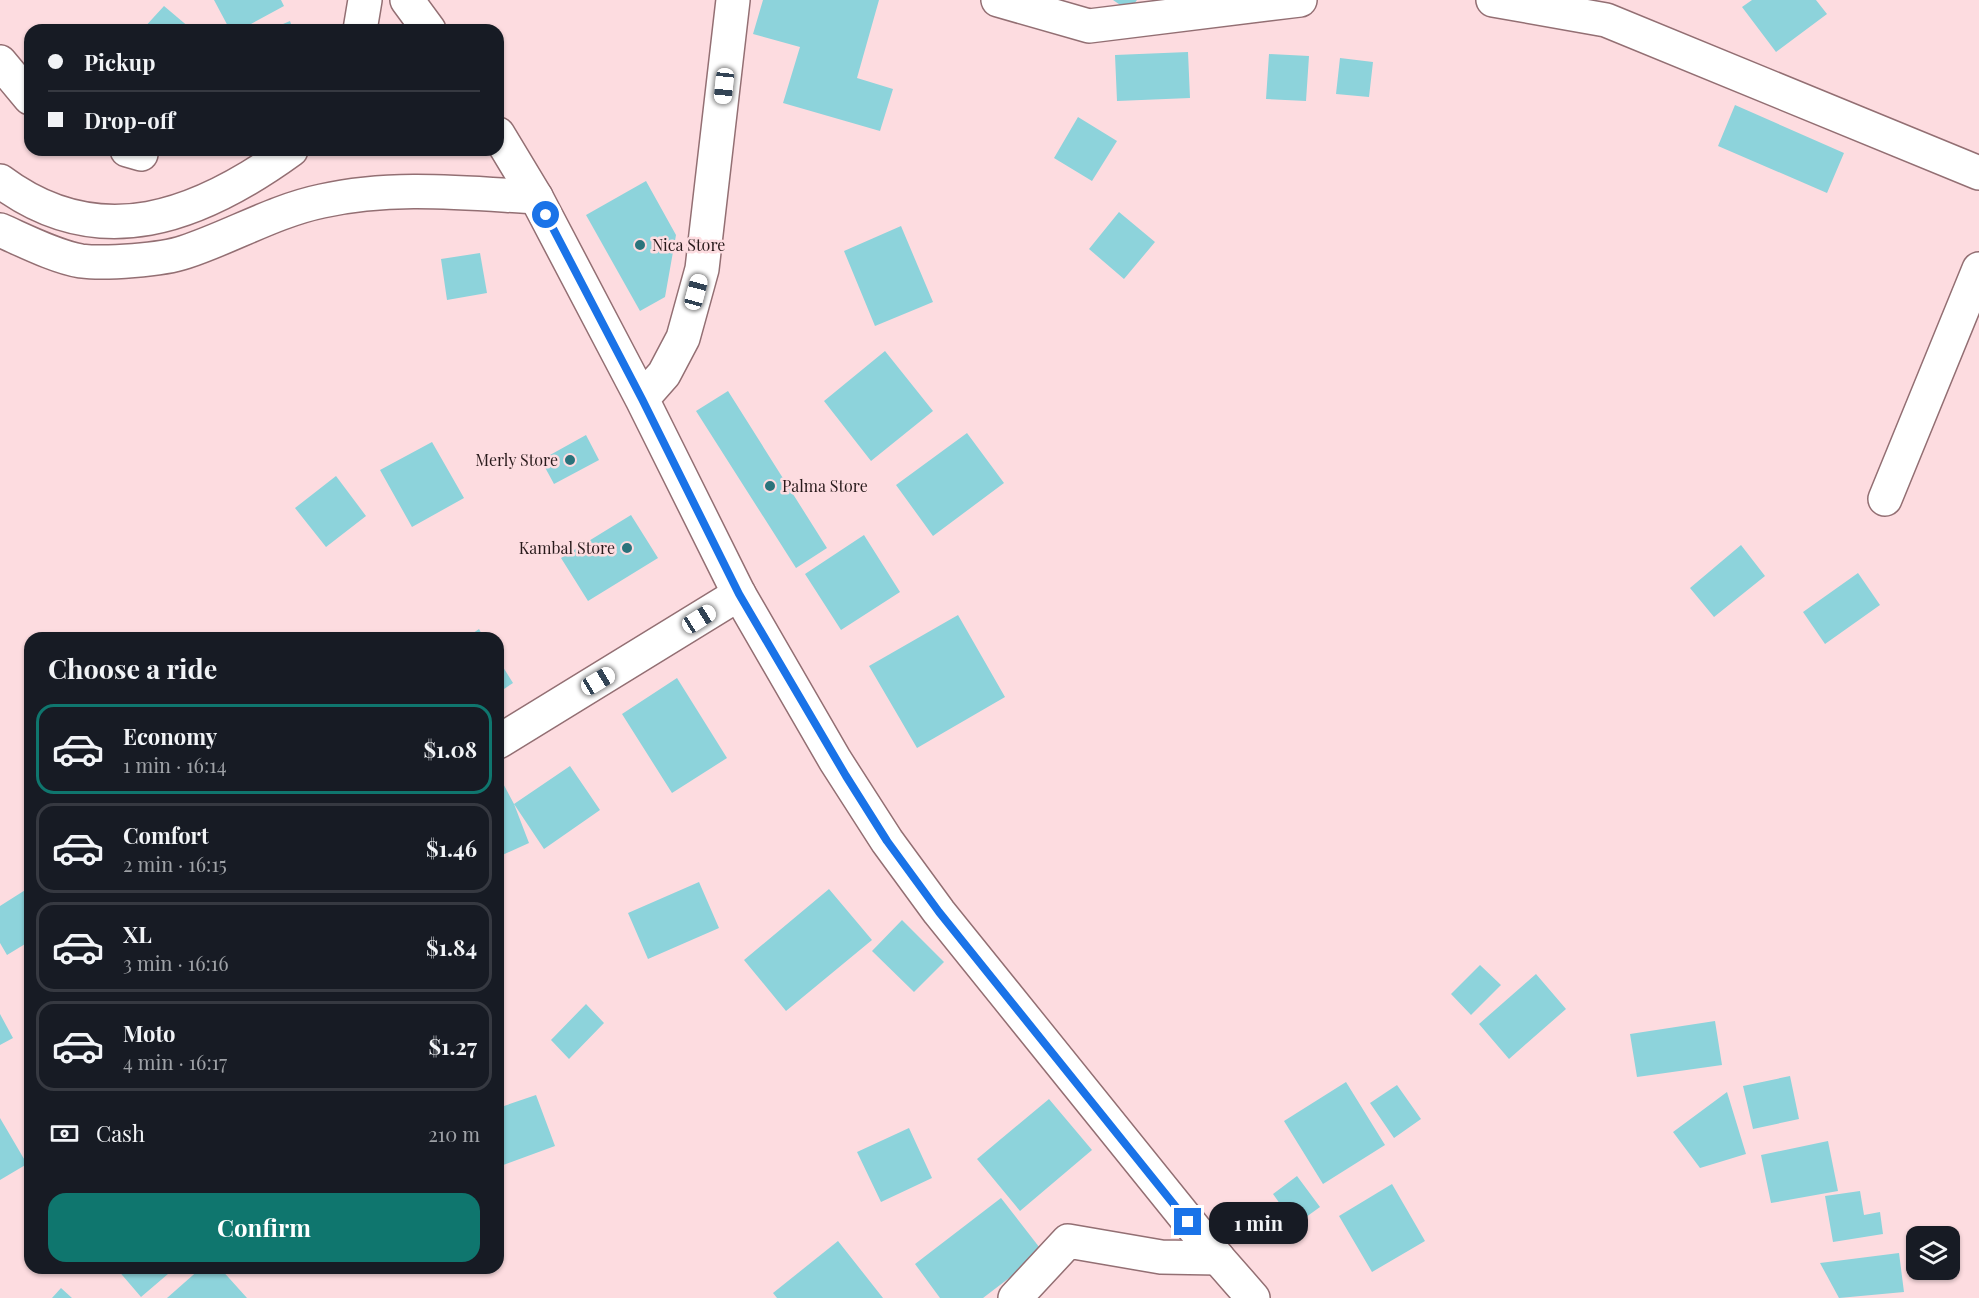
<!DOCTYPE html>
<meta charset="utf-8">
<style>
:root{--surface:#171b24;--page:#242831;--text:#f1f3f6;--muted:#9ea1a6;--line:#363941;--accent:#0f766e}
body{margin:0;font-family:"Playfair Display",serif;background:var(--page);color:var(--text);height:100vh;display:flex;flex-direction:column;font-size:22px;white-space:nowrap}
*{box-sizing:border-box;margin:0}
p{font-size:20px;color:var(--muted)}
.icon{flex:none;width:33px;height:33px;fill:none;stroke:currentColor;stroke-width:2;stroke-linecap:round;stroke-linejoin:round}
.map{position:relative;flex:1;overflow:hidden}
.sheet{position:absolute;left:24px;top:632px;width:480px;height:642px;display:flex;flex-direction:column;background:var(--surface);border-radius:18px;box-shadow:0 2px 4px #0004}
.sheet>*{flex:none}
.banner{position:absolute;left:24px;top:24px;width:480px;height:132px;border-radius:18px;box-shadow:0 2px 4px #0004;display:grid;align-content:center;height:132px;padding:0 24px;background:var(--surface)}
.fabs{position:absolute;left:1906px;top:1226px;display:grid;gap:12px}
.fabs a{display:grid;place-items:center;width:54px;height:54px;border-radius:12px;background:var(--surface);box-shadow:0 2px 4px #0004;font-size:30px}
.end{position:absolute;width:27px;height:27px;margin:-14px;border:8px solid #1a73e8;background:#fff;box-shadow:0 0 0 3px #fff}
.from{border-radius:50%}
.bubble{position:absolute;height:42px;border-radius:18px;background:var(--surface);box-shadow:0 2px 4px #0004;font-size:20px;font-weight:700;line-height:42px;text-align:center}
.car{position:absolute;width:18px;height:36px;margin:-18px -9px;border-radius:8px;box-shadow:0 0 4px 2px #0007;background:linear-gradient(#fff 24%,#345 0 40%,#fff 0 76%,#345 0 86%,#fff 0)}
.banner b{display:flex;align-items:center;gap:21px;height:57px;font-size:22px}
.banner b+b{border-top:2px solid var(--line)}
.banner i{width:15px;height:15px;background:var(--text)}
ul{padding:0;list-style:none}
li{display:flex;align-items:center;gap:18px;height:90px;margin:0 12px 9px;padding:0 12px;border:3px solid var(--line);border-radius:18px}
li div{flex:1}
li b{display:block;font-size:22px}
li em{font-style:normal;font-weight:700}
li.on{border-color:var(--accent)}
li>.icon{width:54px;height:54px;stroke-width:1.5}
h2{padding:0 24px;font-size:27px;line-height:72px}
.pay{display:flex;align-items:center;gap:15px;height:66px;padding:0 24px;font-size:22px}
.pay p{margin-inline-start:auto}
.primary-button{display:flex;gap:12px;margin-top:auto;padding:12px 24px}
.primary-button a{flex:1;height:69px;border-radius:18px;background:var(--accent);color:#fff;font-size:24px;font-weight:700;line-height:69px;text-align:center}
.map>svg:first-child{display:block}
</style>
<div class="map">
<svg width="1979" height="1298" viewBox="0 0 1979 1298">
<rect width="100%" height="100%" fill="#fddce0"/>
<path fill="#8dd3db" d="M214 0H281L284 6 240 30H230Z
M763 0H879L857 78 893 89 880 131 783 103 800 47 753 34Z
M1113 0H1137L1129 11Z
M1752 0H1816L1827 14 1776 52 1742 7Z
M164 6 190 28 188 30H142Z
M290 21 293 30H269Z
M1188 52 1190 98 1117 101 1115 55Z
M1269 54 1309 56 1306 101 1266 99Z
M1340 58 1373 62 1369 97 1336 94Z
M1735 105 1844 153 1827 193 1718 146Z
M1078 117 1117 141 1092 181 1054 158Z
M646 181 676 235 665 297 640 311 586 215Z
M1119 212 1155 242 1124 279 1089 249Z
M901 226 933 302 875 326 844 251Z
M480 253 487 293 447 300 441 259Z
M885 351 933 411 871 461 824 401Z
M728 391 827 548 796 568 696 411Z
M967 433 1004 483 933 536 896 485Z
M586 435 599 460 554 484 541 460Z
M432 442 464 498 412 527 380 470Z
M336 476 366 516 326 547 295 508Z
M631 515 658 558 588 601 561 558Z
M864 535 900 592 841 630 805 574Z
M1741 545 1765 576 1714 617 1690 588Z
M1858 573 1880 605 1825 644 1803 612Z
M958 615 1005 697 917 748 869 666Z
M479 629 484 638H466Z
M498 659 513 683 498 693Z
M677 678 727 758 672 793 622 714Z
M570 766 600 810 544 849 514 804Z
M498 774 514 804 529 843 498 857Z
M699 882 719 928 648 959 628 913Z
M30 887V941L7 955 0 943V906Z
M829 889 872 940 786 1011 744 960Z
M902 920 944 962 914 992 872 951Z
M1480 965 1501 985 1471 1015 1451 994Z
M1536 974 1566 1009 1509 1059 1479 1024Z
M586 1004 604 1023 569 1059 551 1040Z
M0 1014 13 1038 0 1045Z
M1715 1021 1722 1065 1637 1077 1630 1034Z
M1790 1076 1799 1119 1753 1129 1743 1086Z
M1346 1082 1385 1145 1323 1184 1284 1121Z
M1397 1085 1421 1119 1394 1138 1370 1103Z
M1727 1092 1746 1154 1700 1168 1673 1132Z
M536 1095 555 1146 498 1167V1108Z
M1049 1099 1092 1150 1020 1211 977 1159Z
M0 1118 27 1164 0 1180Z
M909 1128 932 1178 881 1202 857 1152Z
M1828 1141 1838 1191 1771 1203 1761 1155Z
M1297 1176 1320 1207 1295 1225 1273 1194Z
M1392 1184 1425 1241 1372 1272 1339 1216Z
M1860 1191 1864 1215 1880 1212 1883 1234 1833 1242 1825 1196Z
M1001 1198 1043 1252 983 1298H940L915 1264Z
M838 1241 883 1298H777L773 1293Z
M1899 1253 1904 1292 1839 1298 1820 1263Z
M118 1268H175L141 1297 117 1269Z
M201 1268H220L247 1298H167Z
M61 1288 72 1298H52Z"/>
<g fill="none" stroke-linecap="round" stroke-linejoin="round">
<g stroke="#936f73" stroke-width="36">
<path id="street" d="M998 0 1089 26 1300 0
M1493 0 1606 20 1979 173
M0 62 30 98
M127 150 141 154
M1885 499 1979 269
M498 742 739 594
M1015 1298 1068 1241 1161 1257 1218 1258"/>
</g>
<g stroke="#936f73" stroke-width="36">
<path id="secondary" d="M407 0 429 30
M498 134 536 197 642 399 739 594 835 760 887 841 939 912 1218 1258 1253 1298
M642 399 664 374 683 338 702 269 733 0"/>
</g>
<g stroke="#936f73" stroke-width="36">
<path id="primary" d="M360 30 365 0
M0 181C100 256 200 216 291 150
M0 230C23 240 56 257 81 261 105 264 162 260 185 252 231 237 274 211 322 201 392 185 465 193 536 197"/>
</g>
<use href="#street" stroke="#fff" stroke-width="33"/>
<use href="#secondary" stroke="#fff" stroke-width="33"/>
<use href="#primary" stroke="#fff" stroke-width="33"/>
</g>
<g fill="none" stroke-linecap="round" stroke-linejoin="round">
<path stroke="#1a73e8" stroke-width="8" d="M546 215 642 399 739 594 846 776 887 841 939 912 1188 1222"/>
</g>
<g fill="#2a737b" stroke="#fddce0" stroke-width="2">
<circle cx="640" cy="245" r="6"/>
<circle cx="570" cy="460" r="6"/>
<circle cx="770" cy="486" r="6"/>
<circle cx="627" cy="548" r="6"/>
</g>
<g text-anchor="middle" stroke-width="5" stroke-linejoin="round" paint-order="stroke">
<g font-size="16" fill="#281a1b" stroke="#fddce0" text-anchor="start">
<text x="652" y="251">Nica Store</text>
<text x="558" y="466" text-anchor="end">Merly Store</text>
<text x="782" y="492">Palma Store</text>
<text x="615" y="554" text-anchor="end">Kambal Store</text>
</g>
</g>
</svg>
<div class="fabs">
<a><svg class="icon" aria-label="layers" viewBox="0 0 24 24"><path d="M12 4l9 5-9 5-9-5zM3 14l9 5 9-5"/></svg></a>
</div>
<i class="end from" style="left:546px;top:215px"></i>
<i class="end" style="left:1188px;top:1222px"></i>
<div class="bubble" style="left:1209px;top:1202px;width:99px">1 min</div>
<i class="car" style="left:724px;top:86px;rotate:186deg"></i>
<i class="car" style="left:696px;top:292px;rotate:15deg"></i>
<i class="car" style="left:699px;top:619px;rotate:58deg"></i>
<i class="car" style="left:598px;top:681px;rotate:59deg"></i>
<div class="banner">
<b><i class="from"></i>Pickup</b>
<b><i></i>Drop-off</b>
</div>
<section class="sheet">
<h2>Choose a ride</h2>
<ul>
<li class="on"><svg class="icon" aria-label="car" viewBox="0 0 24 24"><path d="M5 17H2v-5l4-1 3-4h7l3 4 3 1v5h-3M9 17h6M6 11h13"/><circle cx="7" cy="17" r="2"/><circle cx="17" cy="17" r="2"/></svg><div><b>Economy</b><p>1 min · 16:14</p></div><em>$1.08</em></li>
<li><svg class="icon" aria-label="car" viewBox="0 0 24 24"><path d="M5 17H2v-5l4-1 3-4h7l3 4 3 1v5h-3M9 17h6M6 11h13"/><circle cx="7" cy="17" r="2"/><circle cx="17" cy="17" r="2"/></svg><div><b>Comfort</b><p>2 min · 16:15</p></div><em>$1.46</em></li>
<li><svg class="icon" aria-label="car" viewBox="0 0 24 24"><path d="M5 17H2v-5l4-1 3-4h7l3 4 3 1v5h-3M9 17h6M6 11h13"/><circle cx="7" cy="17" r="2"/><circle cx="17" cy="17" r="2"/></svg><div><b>XL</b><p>3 min · 16:16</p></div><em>$1.84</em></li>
<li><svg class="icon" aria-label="car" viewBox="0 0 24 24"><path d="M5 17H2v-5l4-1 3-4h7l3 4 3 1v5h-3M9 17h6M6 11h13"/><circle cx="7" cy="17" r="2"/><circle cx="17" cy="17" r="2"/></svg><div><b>Moto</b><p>4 min · 16:17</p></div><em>$1.27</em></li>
</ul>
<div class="pay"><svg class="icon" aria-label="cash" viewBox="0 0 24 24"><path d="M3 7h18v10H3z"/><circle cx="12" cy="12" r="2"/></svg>Cash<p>210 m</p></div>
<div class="primary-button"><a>Confirm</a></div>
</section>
</div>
